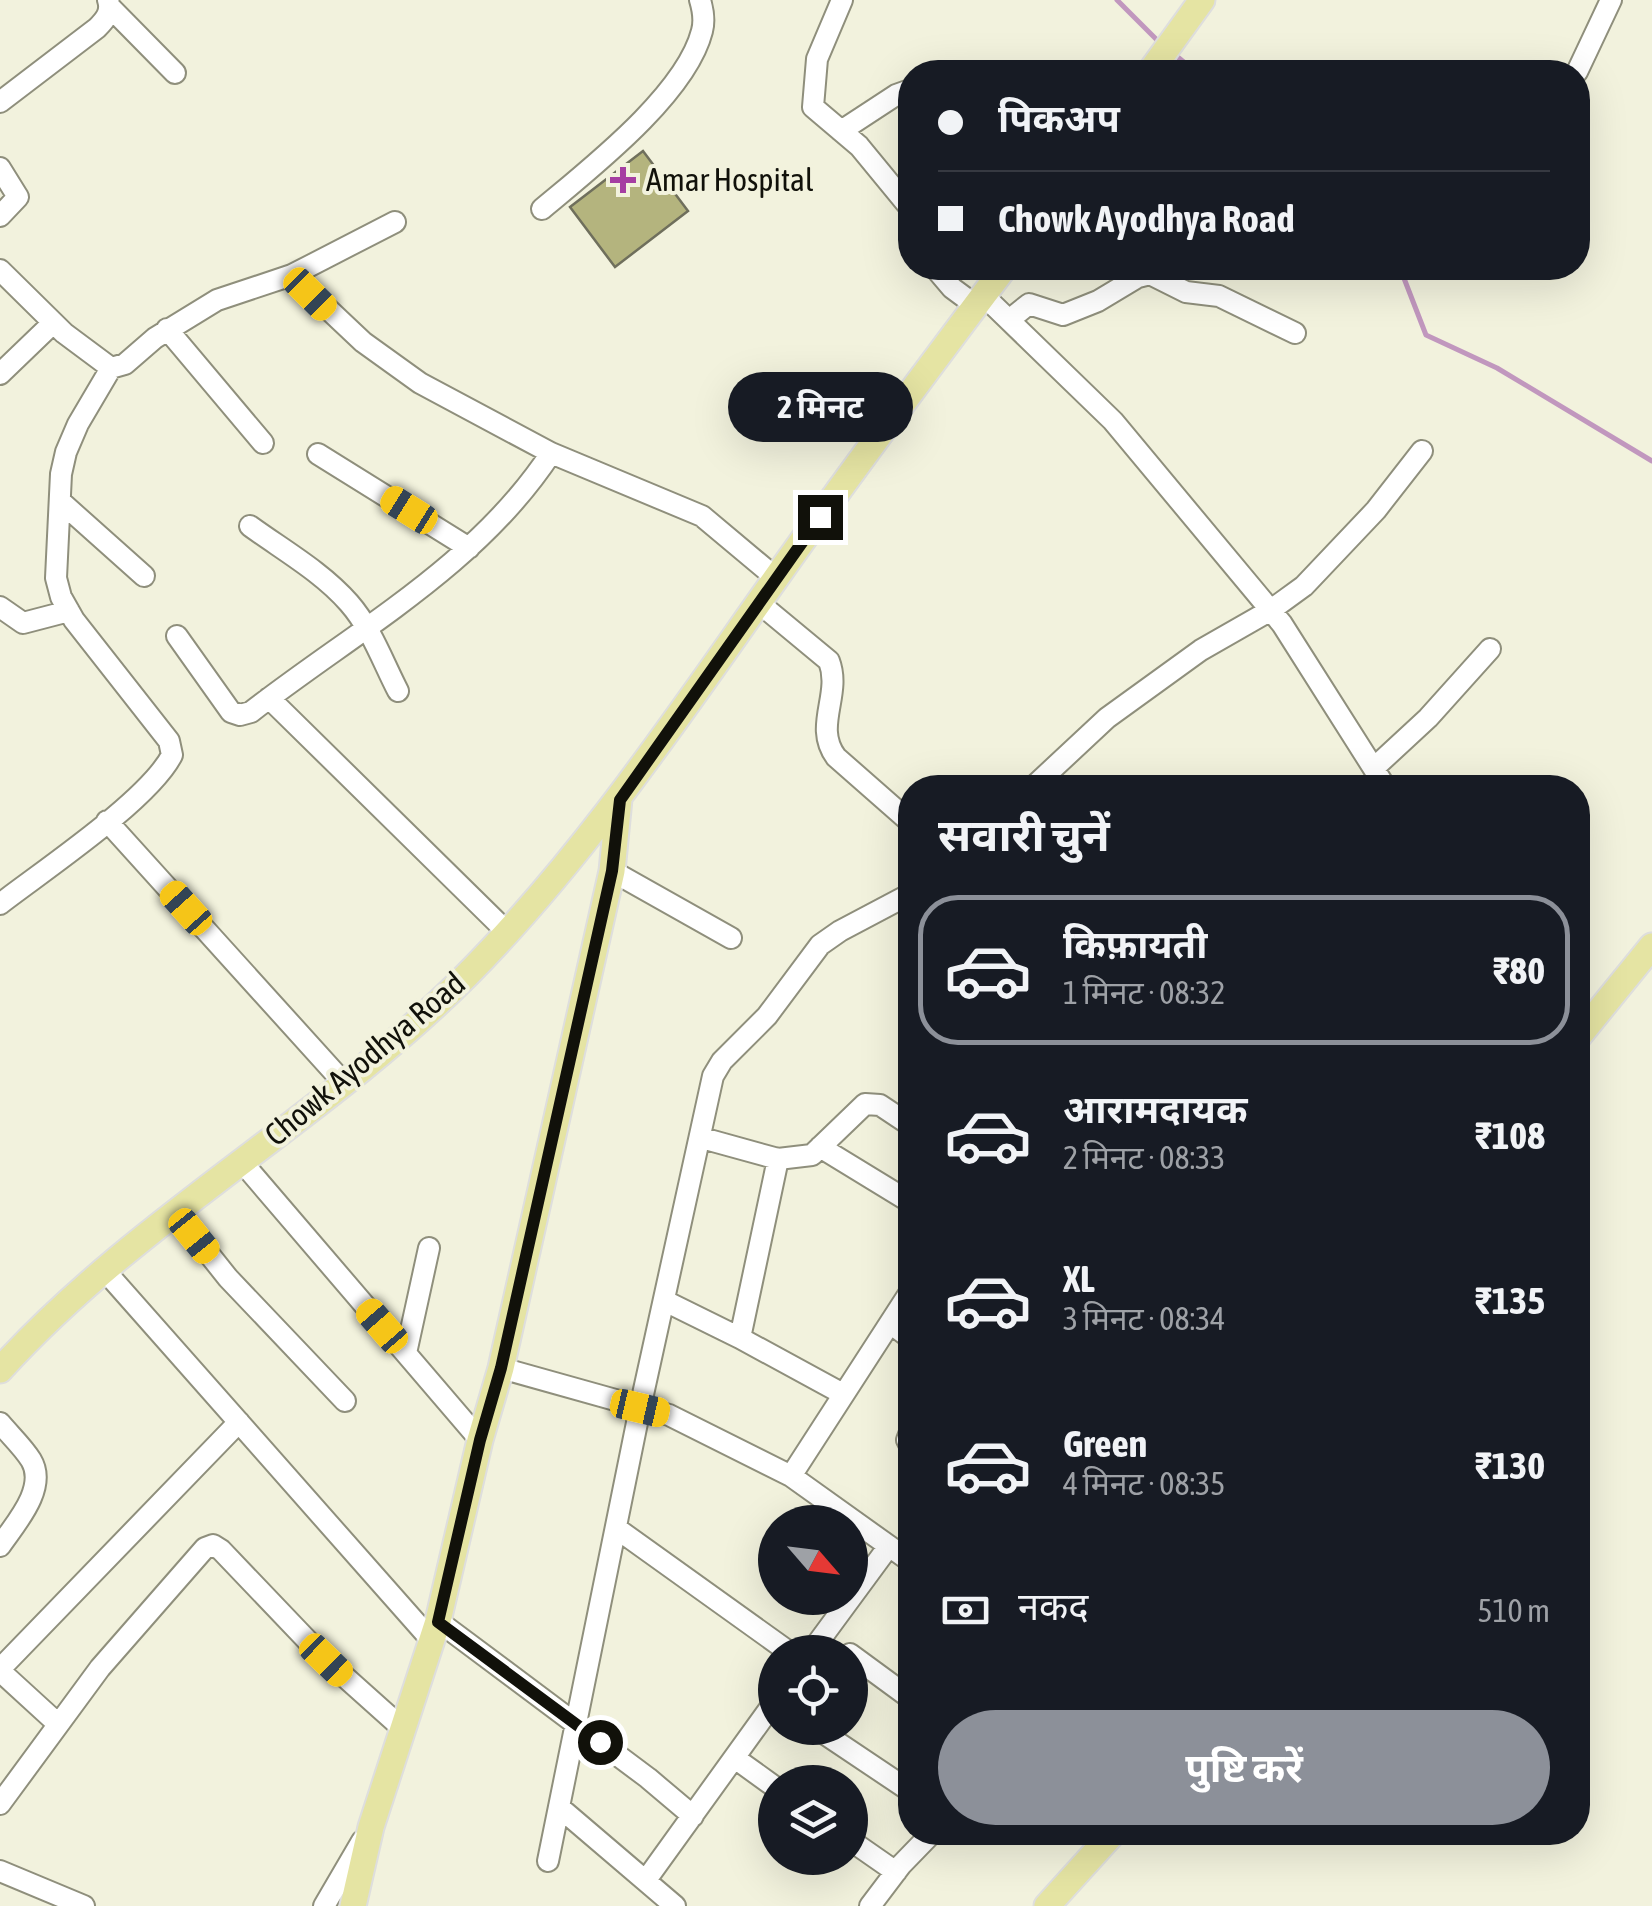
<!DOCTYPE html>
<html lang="hi">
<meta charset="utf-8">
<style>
:root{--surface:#171b24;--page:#20242c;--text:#f1f3f6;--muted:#9ea1a6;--line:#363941;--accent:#8c9099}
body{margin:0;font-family:"Asap Condensed","Noto Sans Devanagari",sans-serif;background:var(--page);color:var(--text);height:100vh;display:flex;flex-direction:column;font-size:38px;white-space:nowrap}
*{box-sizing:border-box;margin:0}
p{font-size:32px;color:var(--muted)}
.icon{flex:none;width:55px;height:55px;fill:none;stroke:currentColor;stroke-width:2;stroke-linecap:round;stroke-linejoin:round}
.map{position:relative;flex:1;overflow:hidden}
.panel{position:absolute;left:898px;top:775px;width:692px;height:1070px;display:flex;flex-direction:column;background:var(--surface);border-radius:40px;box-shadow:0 10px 40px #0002}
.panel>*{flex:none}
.top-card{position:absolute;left:898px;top:60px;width:692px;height:220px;border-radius:40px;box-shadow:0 10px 40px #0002;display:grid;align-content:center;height:220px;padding:0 40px;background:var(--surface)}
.needle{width:65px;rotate:118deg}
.fabs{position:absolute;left:758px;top:1505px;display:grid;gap:20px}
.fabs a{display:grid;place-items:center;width:110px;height:110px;border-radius:50%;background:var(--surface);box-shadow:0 10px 40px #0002;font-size:50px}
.end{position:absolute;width:45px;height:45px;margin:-22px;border:12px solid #11110a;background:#fff;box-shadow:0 0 0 5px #fff}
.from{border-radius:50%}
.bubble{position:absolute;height:70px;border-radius:35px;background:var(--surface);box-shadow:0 10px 40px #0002;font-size:32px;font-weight:700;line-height:70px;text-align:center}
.car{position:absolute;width:30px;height:60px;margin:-30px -15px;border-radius:12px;box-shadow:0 0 8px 2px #0007;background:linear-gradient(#f5c518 24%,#345 0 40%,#f5c518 0 76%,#345 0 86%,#f5c518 0)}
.top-card b{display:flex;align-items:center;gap:35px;height:95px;font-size:38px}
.top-card b+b{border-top:2px solid var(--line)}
.top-card i{width:25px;height:25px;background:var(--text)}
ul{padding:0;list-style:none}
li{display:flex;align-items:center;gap:30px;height:150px;margin:0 20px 15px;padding:0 20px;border:5px solid transparent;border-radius:40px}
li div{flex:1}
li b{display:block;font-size:38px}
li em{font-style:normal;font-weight:700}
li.on{border-color:var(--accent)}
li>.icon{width:90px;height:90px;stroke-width:1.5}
h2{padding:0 40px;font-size:45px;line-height:120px}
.pay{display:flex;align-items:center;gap:25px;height:110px;padding:0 40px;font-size:38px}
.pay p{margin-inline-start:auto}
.primary-button{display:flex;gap:20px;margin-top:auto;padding:20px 40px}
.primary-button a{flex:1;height:115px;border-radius:60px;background:var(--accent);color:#fff;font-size:40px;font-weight:700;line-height:115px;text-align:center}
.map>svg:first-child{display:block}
</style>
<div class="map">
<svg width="1652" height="1906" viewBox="0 0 1652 1906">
<rect width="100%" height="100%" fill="#f2f2dd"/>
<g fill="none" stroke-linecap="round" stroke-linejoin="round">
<path stroke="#c197be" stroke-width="5" d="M1117 0 1161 44
M1174 54 1196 72
M1400 268 1426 335 1497 368 1652 461"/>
</g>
<path fill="#b4b47e" stroke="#6f6f5c" stroke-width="2.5" d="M643 151 688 211 615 267 570 207Z"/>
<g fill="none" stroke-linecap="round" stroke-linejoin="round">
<g stroke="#8f8f7c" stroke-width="24">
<path id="minor" d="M842 0 817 59 813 107 859 146 910 208
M110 7 175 73
M1577 72 1611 0
M0 102 97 28C105 20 112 12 108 0
M841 131 896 95 910 90
M0 168 18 197 0 216
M542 209C591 168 686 94 702 31 705 20 703 10 700 0
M935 268 952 288 975 305
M0 270 64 333 111 368 125 364 155 338 217 300 292 275 395 222
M292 275 363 342 420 383 551 453 702 516 776 578
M983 295 1113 421 1282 624 1386 788
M1009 320 1029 304 1063 315 1098 301 1138 277 1150 274 1186 292 1219 296 1295 333
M167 329 263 443
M0 374 53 323
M318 454 469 548
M60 501 144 576
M250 526C283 550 322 572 349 603 371 628 383 662 398 691
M759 603 829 661C842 695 813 726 836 757L910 822
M0 607 23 623 69 611
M177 636 231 712 240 715 251 712C355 631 477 566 551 453
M269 698 506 931
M1375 767 1428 718 1490 649
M1032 788 1107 718 1201 650 1271 610 1304 586 1376 510 1422 451
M107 821 343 1082
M612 871 731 938
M0 904C44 870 149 800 172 755L169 741 74 620 61 597 56 578 61 474 66 452 78 424 111 368
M702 1138 778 1159 812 1155 865 1104 880 1105 910 1125
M820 1147 910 1202
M778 1159 740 1338 843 1394
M242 1162 480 1440
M177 1214 228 1278 345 1401
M106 1272 433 1642
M665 1301 740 1338
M890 1323 910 1338
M406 1353 429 1248
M501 1368 669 1415 791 1476 910 1561
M0 1423C10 1435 23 1447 31 1460 48 1488 15 1524 0 1546
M910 1432 907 1440 910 1446
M791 1476 910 1292
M616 1528 789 1652
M438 1621 648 1778 693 1816
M811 1652 889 1546
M850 1654 910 1698
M0 1669 239 1422
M0 1671 58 1724
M816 1728 910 1791
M736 1759 775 1787
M0 1804 100 1668 205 1548 213 1545 221 1550 326 1660 402 1728
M559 1807 675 1906
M850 1840 896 1872
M548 1861 640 1408 713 1076 722 1061 767 1016 820 945 840 931 910 894
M0 1871 84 1906
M646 1880 775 1701
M324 1906 362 1841
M870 1906 901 1865 933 1832"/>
</g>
<g stroke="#dededd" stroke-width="29">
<path id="major" d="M1150 72 1202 0
M1578 1037 1652 946
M0 1370C137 1219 322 1120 466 976 585 856 679 715 776 578 850 473 927 370 1004 268
M353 1906 371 1827 438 1621 480 1440 501 1368 612 871 619 799
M1047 1906 1114 1832"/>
</g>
<use href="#minor" stroke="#fff" stroke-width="20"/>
<use href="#major" stroke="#e5e4a3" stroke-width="25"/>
</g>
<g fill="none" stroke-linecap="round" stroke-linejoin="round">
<path stroke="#11110a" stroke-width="12" d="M600 1742 438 1622 480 1440 501 1368 612 871 620 800 820 517"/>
</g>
<path fill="#a53ea2" stroke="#f2f2dd" stroke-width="4" d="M618 165h10v10h10v10h-10v10h-10v-10h-10v-10h10z"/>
<g text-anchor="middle" stroke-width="8" stroke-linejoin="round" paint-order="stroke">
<g font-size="32" fill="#11110a" stroke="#f2f2dd" text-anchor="start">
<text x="646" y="191">Amar Hospital</text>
</g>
<g font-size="32" fill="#11110a" stroke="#f2f2dd">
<text transform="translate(365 1059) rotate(-40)" y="11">Chowk Ayodhya Road</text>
</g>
</g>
</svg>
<div class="fabs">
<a><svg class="needle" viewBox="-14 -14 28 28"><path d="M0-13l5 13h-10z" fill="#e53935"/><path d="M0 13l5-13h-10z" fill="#9ea1a6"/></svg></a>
<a><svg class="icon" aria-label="locate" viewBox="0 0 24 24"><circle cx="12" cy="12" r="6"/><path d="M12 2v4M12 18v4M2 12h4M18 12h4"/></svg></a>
<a><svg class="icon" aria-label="layers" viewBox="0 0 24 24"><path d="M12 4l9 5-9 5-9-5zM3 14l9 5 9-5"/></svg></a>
</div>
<i class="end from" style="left:600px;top:1742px"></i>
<i class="end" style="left:820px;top:517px"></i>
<div class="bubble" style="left:728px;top:372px;width:185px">2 मिनट</div>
<i class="car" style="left:310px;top:294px;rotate:135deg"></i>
<i class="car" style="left:409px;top:510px;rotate:302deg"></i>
<i class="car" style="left:186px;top:908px;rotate:318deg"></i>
<i class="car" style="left:194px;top:1236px;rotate:141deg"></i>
<i class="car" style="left:382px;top:1326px;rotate:319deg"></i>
<i class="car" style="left:640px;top:1408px;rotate:103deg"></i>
<i class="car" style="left:326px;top:1660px;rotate:134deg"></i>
<div class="top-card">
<b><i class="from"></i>पिकअप</b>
<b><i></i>Chowk Ayodhya Road</b>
</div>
<section class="panel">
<h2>सवारी चुनें</h2>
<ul>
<li class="on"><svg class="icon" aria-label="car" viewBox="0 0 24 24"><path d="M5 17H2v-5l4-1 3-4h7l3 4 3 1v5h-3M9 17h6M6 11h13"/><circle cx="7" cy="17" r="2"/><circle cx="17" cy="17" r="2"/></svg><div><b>किफ़ायती</b><p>1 मिनट · 08:32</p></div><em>₹80</em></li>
<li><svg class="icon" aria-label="car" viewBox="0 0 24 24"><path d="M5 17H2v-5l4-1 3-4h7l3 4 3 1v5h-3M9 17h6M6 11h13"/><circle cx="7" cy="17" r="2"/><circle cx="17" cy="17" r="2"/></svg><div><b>आरामदायक</b><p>2 मिनट · 08:33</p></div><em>₹108</em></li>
<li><svg class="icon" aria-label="car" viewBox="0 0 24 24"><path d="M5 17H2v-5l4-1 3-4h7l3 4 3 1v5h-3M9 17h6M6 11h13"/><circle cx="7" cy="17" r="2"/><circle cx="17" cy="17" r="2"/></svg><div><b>XL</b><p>3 मिनट · 08:34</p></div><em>₹135</em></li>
<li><svg class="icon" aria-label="car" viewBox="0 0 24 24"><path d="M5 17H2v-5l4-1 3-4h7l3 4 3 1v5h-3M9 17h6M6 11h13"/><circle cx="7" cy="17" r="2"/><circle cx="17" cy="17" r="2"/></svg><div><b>Green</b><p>4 मिनट · 08:35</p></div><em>₹130</em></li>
</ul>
<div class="pay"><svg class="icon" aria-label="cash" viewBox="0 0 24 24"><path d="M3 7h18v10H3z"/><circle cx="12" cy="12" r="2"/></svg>नकद<p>510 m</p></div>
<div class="primary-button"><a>पुष्टि करें</a></div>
</section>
</div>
